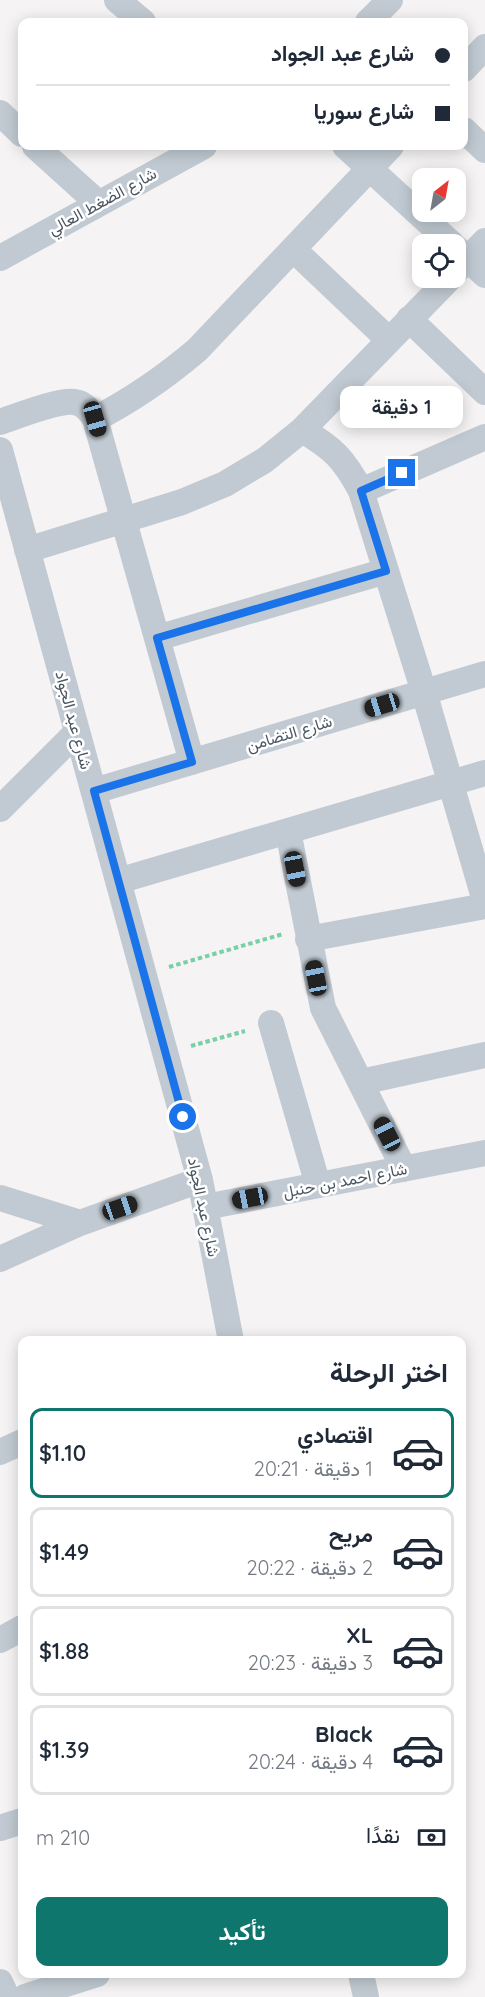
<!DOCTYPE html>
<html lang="ar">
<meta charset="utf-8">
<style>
:root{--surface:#fff;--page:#f2f2f3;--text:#1f2937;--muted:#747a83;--line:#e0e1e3;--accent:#0f766e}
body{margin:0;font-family:Quicksand,Vazirmatn,sans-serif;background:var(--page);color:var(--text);direction:rtl;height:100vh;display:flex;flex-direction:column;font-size:22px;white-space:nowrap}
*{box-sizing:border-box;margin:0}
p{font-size:20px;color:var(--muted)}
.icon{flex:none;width:33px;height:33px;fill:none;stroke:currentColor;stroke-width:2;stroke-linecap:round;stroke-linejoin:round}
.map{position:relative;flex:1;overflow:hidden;direction:ltr}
.details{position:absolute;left:18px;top:1336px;width:448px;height:642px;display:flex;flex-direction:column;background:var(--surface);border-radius:12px;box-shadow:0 3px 15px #0003;direction:rtl}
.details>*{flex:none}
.hud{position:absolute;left:18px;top:18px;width:450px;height:132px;border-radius:12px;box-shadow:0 3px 15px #0003;direction:rtl;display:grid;align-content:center;height:132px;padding:0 18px;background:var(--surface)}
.needle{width:39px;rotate:31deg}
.fabs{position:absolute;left:412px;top:168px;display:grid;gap:12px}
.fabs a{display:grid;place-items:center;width:54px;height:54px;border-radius:12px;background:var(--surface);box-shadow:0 3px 15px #0003;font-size:30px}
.end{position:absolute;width:27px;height:27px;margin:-14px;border:8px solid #1a73e8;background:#fff;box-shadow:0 0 0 3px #fff}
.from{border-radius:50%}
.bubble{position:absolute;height:42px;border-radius:12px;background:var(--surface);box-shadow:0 3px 15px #0003;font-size:20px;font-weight:600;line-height:42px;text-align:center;direction:rtl}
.car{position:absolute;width:18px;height:36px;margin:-18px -9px;border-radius:8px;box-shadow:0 0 4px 2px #0007;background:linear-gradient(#222 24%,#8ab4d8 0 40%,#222 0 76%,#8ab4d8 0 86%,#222 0)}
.hud b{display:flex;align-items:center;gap:21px;height:57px;font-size:22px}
.hud b+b{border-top:2px solid var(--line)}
.hud i{width:15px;height:15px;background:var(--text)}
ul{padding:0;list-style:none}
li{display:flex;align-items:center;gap:18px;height:90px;margin:0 12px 9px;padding:0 6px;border:3px solid var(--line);border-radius:12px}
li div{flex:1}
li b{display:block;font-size:22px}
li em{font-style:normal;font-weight:600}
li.active{border-color:var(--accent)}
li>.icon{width:54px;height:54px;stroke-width:1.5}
h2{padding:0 18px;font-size:27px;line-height:72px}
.pay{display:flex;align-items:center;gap:15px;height:66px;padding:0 18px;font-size:22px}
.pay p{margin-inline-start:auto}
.action{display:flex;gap:12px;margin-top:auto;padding:12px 18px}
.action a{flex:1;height:69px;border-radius:12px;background:var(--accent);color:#fff;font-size:24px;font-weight:600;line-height:69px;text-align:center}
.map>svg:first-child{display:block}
</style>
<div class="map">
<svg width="485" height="1997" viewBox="0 0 485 1997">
<rect width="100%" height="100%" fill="#f5f3f3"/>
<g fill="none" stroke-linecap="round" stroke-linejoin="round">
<path stroke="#7ad0a6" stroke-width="4" stroke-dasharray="4.5 3" stroke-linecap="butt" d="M169 967 283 934
M191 1046 245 1031"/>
<path stroke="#c1cad2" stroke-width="26" d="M117 0 143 22
M368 22 390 0
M464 69 485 47
M0 113 22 134
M464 130 485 150
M35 146 98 203
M345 146 452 244
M456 248 485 275
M293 249 389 340
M0 258 204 146
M456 271 485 241
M409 319 485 392
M95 419C134 399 164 378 197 350L391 146
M0 422C18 416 57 400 74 402 84 403 90 411 95 419L192 762
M302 430C333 448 344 459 361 491L424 692 485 901
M0 450 200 1180 231 1341
M361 491 485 437
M27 550 182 502 225 484 265 460 302 430 450 278
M157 638 386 571
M94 791 485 674
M0 809 77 732
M288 831 323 1008 404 1169
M118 881 485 773
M308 939 485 906
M271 1023 318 1185
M361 1082 485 1055
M0 1198 80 1223
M205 1207 485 1153
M0 1259 80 1223 200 1180
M0 1452 22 1442
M0 1640 22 1628
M0 1828 22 1821
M361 1974 366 1997
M0 1982 7 1997
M25 1997 97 1974"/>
</g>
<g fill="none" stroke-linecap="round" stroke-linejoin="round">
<path stroke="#1a73e8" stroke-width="8" d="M183 1117 94 791 192 762 157 638 386 571 361 491 402 473"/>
</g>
<g text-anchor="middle" stroke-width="5" stroke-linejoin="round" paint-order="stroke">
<g font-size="16" fill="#4a5661" stroke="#fff">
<text transform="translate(102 201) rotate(-29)" y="6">شارع الضغط العالي</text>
<text transform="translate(74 720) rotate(75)" y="6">شارع عبد الجواد</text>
<text transform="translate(289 733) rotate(-17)" y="6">شارع التضامن</text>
<text transform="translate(345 1180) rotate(-11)" y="6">شارع احمد بن حنبل</text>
<text transform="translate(204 1207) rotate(78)" y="6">شارع عبد الجواد</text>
</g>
</g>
</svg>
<div class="fabs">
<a><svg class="needle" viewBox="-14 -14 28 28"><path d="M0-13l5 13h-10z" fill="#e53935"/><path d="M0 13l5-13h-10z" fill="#747a83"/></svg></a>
<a><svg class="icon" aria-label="locate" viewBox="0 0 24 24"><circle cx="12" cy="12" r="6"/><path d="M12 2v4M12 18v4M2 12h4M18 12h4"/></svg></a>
</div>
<i class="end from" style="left:183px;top:1117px"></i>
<i class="end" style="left:402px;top:473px"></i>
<div class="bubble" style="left:340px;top:386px;width:123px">1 دقيقة</div>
<i class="car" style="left:95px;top:419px;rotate:164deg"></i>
<i class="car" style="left:382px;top:705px;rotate:253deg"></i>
<i class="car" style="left:295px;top:869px;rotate:169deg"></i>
<i class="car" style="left:316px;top:978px;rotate:349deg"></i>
<i class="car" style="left:387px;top:1134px;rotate:333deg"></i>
<i class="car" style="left:250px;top:1198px;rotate:259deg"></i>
<i class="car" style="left:120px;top:1208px;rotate:71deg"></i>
<div class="hud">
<b><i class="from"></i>شارع عبد الجواد</b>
<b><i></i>شارع سوريا</b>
</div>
<section class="details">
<h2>اختر الرحلة</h2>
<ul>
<li class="active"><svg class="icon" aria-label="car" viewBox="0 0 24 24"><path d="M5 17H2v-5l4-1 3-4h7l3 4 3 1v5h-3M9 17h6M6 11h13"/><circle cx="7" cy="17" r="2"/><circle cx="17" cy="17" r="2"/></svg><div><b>اقتصادي</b><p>1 دقيقة · 20:21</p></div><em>$1.10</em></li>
<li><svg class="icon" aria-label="car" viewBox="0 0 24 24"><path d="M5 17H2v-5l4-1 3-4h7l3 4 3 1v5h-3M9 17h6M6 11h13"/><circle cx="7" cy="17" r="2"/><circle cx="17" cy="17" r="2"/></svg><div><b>مريح</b><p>2 دقيقة · 20:22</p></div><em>$1.49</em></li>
<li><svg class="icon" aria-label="car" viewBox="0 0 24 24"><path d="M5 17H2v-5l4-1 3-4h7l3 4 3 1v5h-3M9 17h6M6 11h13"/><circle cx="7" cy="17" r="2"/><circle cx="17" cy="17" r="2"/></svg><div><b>XL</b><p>3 دقيقة · 20:23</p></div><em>$1.88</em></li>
<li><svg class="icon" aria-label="car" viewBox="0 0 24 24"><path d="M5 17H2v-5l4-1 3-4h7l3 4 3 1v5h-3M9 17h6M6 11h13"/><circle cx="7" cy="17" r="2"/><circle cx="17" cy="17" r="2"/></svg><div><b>Black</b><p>4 دقيقة · 20:24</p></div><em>$1.39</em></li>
</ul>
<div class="pay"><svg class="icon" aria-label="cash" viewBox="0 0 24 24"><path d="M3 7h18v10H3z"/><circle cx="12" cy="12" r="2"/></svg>نقدًا<p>210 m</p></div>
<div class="action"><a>تأكيد</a></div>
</section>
</div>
